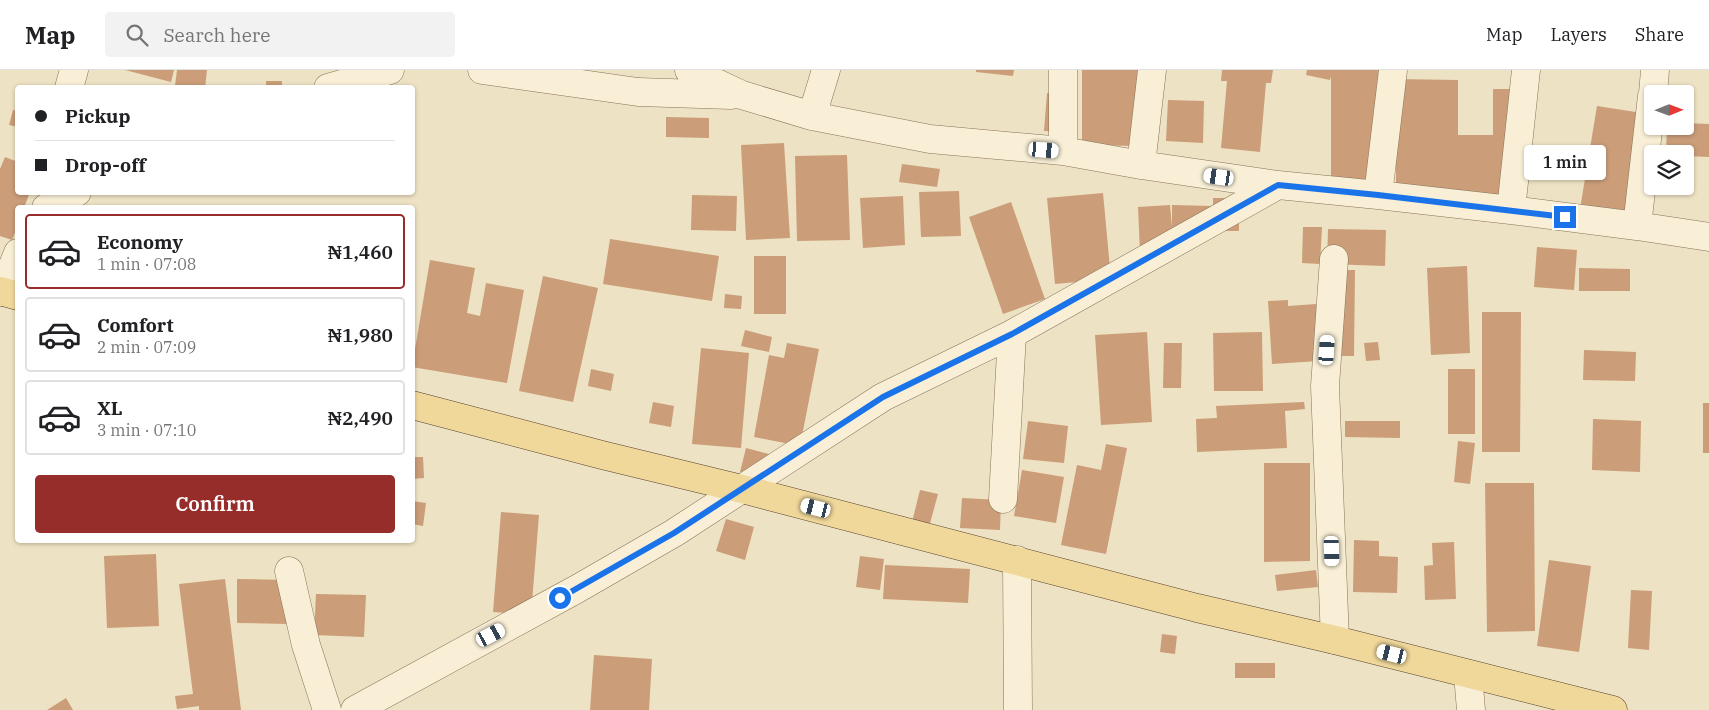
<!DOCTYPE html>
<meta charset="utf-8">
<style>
:root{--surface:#fff;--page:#f2f2f2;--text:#202124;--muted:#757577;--line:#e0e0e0;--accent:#962d2a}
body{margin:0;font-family:"IBM Plex Serif",serif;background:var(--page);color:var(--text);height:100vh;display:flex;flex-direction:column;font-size:19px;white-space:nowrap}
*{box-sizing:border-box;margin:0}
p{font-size:16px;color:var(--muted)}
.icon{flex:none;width:28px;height:28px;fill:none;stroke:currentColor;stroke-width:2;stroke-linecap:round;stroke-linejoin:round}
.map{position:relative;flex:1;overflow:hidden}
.panel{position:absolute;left:15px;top:135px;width:400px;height:338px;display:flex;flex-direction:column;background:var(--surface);border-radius:5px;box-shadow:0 1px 4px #0004}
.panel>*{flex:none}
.guide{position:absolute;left:15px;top:15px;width:400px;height:110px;border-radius:5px;box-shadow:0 1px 4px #0004;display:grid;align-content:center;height:110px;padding:0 20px;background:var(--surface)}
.needle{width:32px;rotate:89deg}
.buttons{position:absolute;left:1644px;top:15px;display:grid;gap:10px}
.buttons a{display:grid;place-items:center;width:50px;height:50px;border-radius:5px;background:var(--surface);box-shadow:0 1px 4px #0004;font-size:25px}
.end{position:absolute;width:22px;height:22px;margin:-11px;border:6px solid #1a73e8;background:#fff;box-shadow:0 0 0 2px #fff}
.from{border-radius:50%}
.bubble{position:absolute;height:35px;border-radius:5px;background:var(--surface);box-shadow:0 1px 4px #0004;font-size:16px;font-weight:600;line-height:35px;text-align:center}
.car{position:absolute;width:15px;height:30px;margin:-15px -8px;border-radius:6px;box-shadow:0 0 4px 1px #0007;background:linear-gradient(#fff 24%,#345 0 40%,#fff 0 76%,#345 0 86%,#fff 0)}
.guide b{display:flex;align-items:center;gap:18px;height:48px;font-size:19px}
.guide b+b{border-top:1px solid var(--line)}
.guide i{width:12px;height:12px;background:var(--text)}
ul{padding:9px 0 0;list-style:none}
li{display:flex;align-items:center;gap:15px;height:75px;margin:0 10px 8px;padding:0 10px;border:2px solid var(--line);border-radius:5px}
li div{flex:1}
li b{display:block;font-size:19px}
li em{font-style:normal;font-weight:600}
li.current{border-color:var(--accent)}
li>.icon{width:45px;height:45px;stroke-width:1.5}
.cta{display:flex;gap:10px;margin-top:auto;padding:10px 20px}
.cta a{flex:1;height:58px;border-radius:5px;background:var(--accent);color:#fff;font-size:20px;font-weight:600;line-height:58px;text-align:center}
header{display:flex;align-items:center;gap:30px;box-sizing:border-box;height:70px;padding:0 25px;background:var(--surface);border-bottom:1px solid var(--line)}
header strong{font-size:24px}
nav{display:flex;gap:28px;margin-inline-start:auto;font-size:18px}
.search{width:350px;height:45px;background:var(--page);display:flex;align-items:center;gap:12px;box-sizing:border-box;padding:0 18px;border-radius:5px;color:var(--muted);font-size:19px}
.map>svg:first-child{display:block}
</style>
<header>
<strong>Map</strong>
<div class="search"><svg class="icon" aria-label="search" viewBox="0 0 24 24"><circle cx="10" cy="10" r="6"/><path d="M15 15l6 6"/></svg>Search here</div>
<nav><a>Map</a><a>Layers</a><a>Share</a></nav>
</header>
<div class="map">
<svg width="1709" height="640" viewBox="0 0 1709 640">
<rect width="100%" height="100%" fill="#ede2c3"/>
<path fill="#cb9d79" d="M125 0H174L171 12Z
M177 0H207L205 18 175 16Z
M976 0H1014L1013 6 976 2Z
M1082 0H1138V76L1082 75Z
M1222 0H1273L1271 13H1266L1260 82 1221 78 1227 11H1221Z
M1307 0H1381L1382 111H1331V6L1330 10 1306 5Z
M1396 9 1458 10V65H1493V19H1519V124H1396Z
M266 11H282V18H266Z
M1047 23 1065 24 1061 62 1044 61Z
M1168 30 1204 31 1203 73 1166 71Z
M1597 36 1642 43 1624 153 1579 145Z
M13 40 18 41V57L9 55Z
M666 47 709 48V68L666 67Z
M1685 53 1709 54V87L1685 86V84H1666L1667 56H1685Z
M784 73 790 168 746 170 741 75Z
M847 85 850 170 797 171 795 86Z
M5 87 18 92V122H30L24 138H18V155L12 170 0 166V99Z
M902 94 940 99 937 117 899 112Z
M959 121 961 166 921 167 919 122Z
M1103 123 1111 209 1055 214 1047 128Z
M692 125 737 126 736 161 691 160Z
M903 126 905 175 863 178 860 128Z
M1213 128H1239V161H1172L1140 182 1138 137 1170 135 1172 157V135L1213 136Z
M1011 132 1045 229 1003 244 969 147Z
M1303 157H1322L1320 194 1302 193Z
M1328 159 1386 160 1385 196 1327 194Z
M610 169 719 186 712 231 603 214Z
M1537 177 1577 180 1574 220 1534 217Z
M754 186H786V244H754Z
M430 190 475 198 467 243 480 246 486 213 524 220 507 313 412 297Z
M1467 196 1470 283 1431 285 1427 198Z
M1579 198 1630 199V221H1579Z
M1327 200H1355L1354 286H1326Z
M543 206 598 218 573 332 519 321Z
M725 224 742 226 741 239 724 238Z
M1288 230V236L1316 234 1319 291 1272 294 1268 231Z
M1482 242H1521L1520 382H1482Z
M745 260 772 267 769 282 741 276Z
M1147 262 1152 352 1101 355 1095 265Z
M1262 262 1263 321H1214L1213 263Z
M1378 272 1380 290 1366 291 1364 273Z
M787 273 819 279 800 376 754 367 769 285 784 288Z
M1164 273H1182L1181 318H1163Z
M701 278 749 283 741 378 692 374Z
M1584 280 1636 282 1635 311 1583 310Z
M591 299 614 304 611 321 588 316Z
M1448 299H1475V364H1448Z
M653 332 674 336 671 357 649 353Z
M1304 332 1305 339 1285 341 1287 378 1197 382 1196 349 1217 348 1216 336Z
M1703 333H1709V383H1703Z
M1593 349 1641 351 1640 402 1592 400Z
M1028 351 1068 356 1064 393 1023 389Z
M1345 351H1400V368L1345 367Z
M1458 371 1475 373 1470 414 1454 412Z
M1106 374 1127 378 1106 484 1061 475 1077 395 1101 400Z
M746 378 784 388 778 411 740 402Z
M412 387H423L424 408 412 409Z
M1264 393H1310V491L1264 492Z
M1022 400 1064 407 1056 453 1014 446Z
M1485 413H1534L1535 561 1487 562Z
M920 420 938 424 929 457 912 452Z
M962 428 1001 430 1000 460 960 458Z
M412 431 426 433 423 456 412 454Z
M501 442 539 445 531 545 493 542Z
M726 449 754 457 745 490 716 481Z
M1354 470 1379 471V486L1398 487 1397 523 1353 522Z
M1454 472 1456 529 1425 530 1424 496 1433 495 1432 473Z
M156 484 159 556 107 558 104 486Z
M860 486 884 489 880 520 856 517Z
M1549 490 1591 496 1579 582 1537 576Z
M885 495 970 499 968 533 883 529Z
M1316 500 1318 517 1277 521 1275 505Z
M225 509 241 640H199V636L177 639 175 626 193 624 179 514Z
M237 509 289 510 288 554 237 553Z
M1631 520 1652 521 1649 580 1628 578Z
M316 524 366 525 364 567 314 565Z
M1162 564 1177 566 1175 584 1160 582Z
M594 585 652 589 649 640H590Z
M1235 593H1275V608H1235Z
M66 628 73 640H47Z"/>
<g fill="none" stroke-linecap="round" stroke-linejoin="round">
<g stroke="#87735a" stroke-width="29">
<path id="minor" d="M482 0 638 22 731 25
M689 0 742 25 812 46 930 69 1063 81 1141 95 1278 115 1378 125 1511 140 1637 156 1709 167
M1063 0V81
M69 18 74 0
M328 18 390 0
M1653 24 1655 0
M812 46 826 0
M1141 95 1152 0
M1378 125 1393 0
M46 138 77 122
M1511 140 1526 0
M1637 156 1652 26
M1334 189 1325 316 1335 570
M2 222 18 183
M1003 429 1012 264
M1017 490 1018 640
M289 501 306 575 327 640
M1468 604 1471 640
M355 640 577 519 674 463 883 327 1012 264 1278 115"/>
</g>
<g stroke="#55412e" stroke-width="29">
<path id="major" d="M0 221 18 226
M412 335 602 385 742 419 1197 538 1335 570 1613 640"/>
</g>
<use href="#minor" stroke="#f8efd6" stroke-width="28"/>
<use href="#major" stroke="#f0d89b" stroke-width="28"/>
</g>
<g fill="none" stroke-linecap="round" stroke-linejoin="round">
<path stroke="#1a73e8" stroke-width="6" d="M560 528 674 463 883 327 1012 264 1278 115 1378 125 1565 147"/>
</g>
</svg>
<div class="buttons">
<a><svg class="needle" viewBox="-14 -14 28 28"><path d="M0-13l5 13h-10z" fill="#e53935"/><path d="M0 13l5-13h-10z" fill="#757577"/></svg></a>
<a><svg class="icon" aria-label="layers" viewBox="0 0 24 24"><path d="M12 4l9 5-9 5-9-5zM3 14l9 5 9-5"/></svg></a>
</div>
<i class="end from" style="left:560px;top:528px"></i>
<i class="end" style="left:1565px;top:147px"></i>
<div class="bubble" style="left:1524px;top:75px;width:82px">1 min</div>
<i class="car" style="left:1044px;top:80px;rotate:95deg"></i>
<i class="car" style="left:1219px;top:107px;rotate:278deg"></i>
<i class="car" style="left:1327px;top:280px;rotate:4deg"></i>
<i class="car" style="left:816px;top:438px;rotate:284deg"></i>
<i class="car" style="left:1332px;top:481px;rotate:178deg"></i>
<i class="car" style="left:491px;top:565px;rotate:62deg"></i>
<i class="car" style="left:1392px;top:584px;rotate:284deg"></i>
<div class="guide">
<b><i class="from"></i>Pickup</b>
<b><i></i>Drop-off</b>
</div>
<section class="panel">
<ul>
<li class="current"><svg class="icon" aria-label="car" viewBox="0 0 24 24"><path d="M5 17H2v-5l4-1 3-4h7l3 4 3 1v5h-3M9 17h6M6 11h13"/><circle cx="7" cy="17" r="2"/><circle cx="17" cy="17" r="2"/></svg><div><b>Economy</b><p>1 min · 07:08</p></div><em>₦1,460</em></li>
<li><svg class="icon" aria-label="car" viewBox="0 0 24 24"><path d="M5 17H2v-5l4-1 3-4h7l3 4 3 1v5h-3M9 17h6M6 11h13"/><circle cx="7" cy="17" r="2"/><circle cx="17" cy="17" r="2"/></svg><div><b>Comfort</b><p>2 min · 07:09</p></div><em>₦1,980</em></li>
<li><svg class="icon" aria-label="car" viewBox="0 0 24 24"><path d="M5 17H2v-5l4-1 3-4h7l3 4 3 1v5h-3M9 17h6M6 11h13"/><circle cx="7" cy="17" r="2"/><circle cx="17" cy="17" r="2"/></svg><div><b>XL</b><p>3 min · 07:10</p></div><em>₦2,490</em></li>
</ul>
<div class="cta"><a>Confirm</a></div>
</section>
</div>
